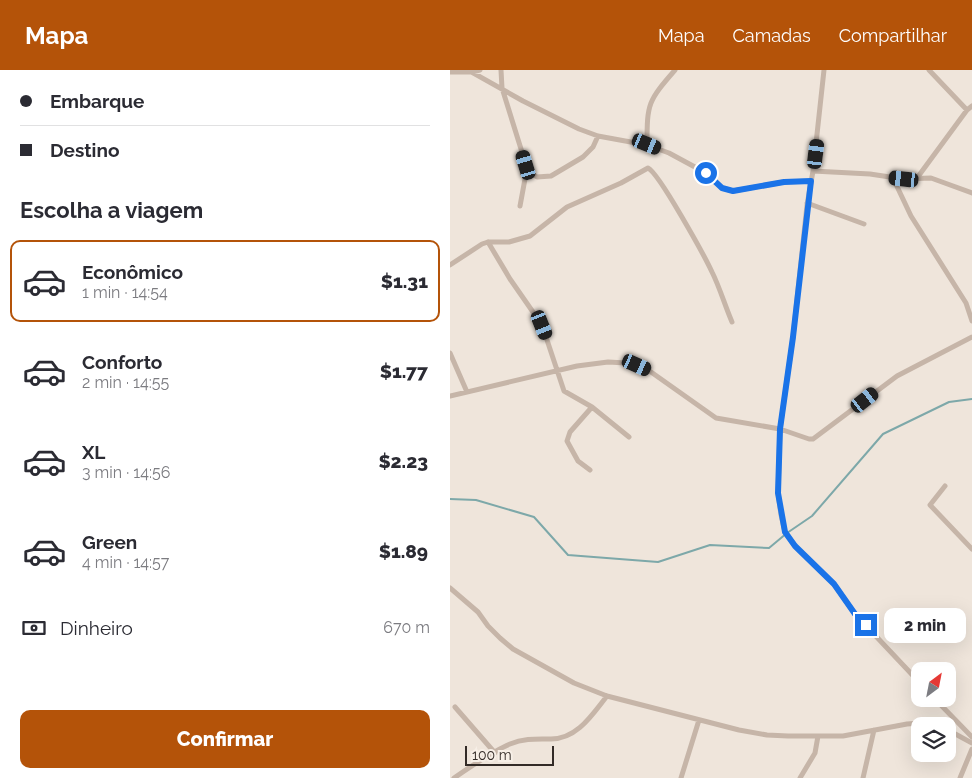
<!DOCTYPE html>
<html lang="pt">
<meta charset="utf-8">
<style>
:root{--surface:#fff;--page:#f7f7f7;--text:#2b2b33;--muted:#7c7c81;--line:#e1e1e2;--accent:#b45309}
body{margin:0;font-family:Raleway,sans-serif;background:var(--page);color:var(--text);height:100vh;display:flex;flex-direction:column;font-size:19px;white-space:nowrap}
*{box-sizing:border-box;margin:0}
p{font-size:16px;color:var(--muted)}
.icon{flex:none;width:28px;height:28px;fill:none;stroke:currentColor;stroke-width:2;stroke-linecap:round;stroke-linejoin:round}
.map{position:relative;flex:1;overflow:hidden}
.sheet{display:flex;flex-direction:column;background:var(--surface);width:450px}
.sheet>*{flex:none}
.banner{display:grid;align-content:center;height:110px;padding:0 20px;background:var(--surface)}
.needle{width:32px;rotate:32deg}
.controls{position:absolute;left:461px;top:592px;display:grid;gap:10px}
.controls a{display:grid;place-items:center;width:45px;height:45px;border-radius:10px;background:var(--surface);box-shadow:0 5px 20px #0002;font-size:25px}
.scale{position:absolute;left:15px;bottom:12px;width:89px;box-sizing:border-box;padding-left:5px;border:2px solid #332b27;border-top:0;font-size:14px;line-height:18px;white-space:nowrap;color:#332b27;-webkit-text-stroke:4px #f7efe7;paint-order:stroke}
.end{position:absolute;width:22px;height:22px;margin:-11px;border:6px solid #1a73e8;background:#fff;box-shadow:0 0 0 2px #fff}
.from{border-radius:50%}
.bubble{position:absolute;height:35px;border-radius:10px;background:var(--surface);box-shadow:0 5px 20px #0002;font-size:16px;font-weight:800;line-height:35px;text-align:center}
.car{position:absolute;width:15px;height:30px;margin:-15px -8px;border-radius:6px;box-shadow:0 0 4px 1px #0007;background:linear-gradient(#222 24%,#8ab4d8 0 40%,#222 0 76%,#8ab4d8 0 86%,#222 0)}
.banner b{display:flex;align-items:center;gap:18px;height:48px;font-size:19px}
.banner b+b{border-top:1px solid var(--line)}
.banner i{width:12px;height:12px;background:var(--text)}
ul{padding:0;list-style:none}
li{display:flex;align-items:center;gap:15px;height:82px;margin:0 10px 8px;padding:0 10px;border:2px solid transparent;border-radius:10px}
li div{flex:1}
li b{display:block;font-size:19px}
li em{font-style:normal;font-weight:800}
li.active{border-color:var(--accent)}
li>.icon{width:45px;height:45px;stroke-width:1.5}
h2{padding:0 20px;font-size:22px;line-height:60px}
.pay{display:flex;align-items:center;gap:12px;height:55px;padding:0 20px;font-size:19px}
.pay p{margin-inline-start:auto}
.primary-button{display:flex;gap:10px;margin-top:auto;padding:10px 20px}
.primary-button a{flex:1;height:58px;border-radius:10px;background:var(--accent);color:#fff;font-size:20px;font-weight:800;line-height:58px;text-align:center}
header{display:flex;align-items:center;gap:30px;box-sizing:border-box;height:70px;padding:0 25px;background:var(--accent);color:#fff}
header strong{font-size:24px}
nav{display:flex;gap:28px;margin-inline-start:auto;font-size:18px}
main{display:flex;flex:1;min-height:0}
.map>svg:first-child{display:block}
</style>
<header>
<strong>Mapa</strong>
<nav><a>Mapa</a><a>Camadas</a><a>Compartilhar</a></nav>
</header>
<main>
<section class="sheet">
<div class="banner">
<b><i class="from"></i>Embarque</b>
<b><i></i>Destino</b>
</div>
<h2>Escolha a viagem</h2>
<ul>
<li class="active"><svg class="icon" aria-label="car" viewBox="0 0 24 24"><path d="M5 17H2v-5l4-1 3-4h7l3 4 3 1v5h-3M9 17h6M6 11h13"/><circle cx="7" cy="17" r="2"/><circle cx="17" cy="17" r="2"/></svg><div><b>Econômico</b><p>1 min · 14:54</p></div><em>$1.31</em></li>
<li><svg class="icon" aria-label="car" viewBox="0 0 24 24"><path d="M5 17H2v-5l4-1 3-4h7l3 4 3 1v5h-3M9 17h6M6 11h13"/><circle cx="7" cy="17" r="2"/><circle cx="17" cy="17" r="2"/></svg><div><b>Conforto</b><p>2 min · 14:55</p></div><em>$1.77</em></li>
<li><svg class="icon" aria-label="car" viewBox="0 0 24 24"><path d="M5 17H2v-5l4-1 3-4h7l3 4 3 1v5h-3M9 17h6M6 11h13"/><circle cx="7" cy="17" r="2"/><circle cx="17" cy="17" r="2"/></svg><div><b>XL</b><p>3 min · 14:56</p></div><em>$2.23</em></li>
<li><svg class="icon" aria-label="car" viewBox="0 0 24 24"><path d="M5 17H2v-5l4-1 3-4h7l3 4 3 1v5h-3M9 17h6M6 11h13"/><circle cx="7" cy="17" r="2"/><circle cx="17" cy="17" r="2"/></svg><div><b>Green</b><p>4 min · 14:57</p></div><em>$1.89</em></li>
</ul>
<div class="pay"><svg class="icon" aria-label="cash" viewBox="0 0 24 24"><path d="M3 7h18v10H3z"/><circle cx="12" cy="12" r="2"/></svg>Dinheiro<p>670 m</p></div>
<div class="primary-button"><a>Confirmar</a></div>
</section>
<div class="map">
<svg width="522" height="708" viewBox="0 0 522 708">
<rect width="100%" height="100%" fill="#efe5db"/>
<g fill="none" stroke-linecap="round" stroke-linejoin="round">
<path stroke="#7da8a9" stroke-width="2" d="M0 429 26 430 84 447 118 485 208 492 260 475 319 478 337 463 362 446 433 364 499 332 522 329"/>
<path stroke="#c6b5a8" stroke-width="5" d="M18 0 73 31 129 59 148 66 197 75 219 83 256 103 272 118 283 121 334 112 361 111
M51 0 52 18 76 95 75 109 70 136
M374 0 363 101 357 135 343 267 330 359 328 423 331 445 335 462 345 476 384 514 405 544 470 613
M479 0 517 40
M0 2H22L30 0
M197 75C197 33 198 31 225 0
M76 100 87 107 101 106 133 87 143 77 148 66
M363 101 420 104 453 109 481 108 522 123
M443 108 461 146 516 233 522 251
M467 108 517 40 522 36
M357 133 414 154
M38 172 60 209 92 255 114 321 142 337 179 367
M0 195 32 174 38 172H59L80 166 117 137 171 113 198 98C209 103 255 187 262 202 270 218 275 236 282 252
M0 283 17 322
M0 326 127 296 158 292 176 293 187 295 201 302 266 348 330 359 359 369H363L447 306 522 267
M140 400 128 391 117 371 120 362 142 337
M495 416 480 435 522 479
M0 518 28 542 38 556 50 568 63 579 124 613 157 626 289 660 317 665 338 666H393L457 654 471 653 488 656
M485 629 522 667
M5 637 45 683
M498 660 522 673
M4 708C20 697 43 681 60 674 74 668 87 669 101 669 127 669 142 645 157 626
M231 708 249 650
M350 708 365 683 368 666
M413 708 424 660
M510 708 522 679"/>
</g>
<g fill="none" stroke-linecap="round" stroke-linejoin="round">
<path stroke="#1a73e8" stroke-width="6" d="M256 103 272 118 283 121 334 112 361 111 343 267 330 359 328 423 335 462 345 476 384 514 405 544 416 555"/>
</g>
</svg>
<div class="controls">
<a><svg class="needle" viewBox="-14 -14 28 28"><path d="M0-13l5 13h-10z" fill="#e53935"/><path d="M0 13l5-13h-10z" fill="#7c7c81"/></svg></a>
<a><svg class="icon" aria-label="layers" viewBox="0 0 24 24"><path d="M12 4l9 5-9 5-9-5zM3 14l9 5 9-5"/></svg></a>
</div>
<div class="scale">100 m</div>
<i class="end from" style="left:256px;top:103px"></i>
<i class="end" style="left:416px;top:555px"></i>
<div class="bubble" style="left:434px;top:538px;width:82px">2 min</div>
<i class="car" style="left:197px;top:74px;rotate:112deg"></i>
<i class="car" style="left:366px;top:84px;rotate:7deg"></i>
<i class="car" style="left:76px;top:95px;rotate:343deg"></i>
<i class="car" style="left:454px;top:109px;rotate:276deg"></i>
<i class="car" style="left:92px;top:255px;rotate:158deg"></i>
<i class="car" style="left:187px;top:295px;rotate:114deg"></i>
<i class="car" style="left:415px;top:330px;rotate:52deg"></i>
</div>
</main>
